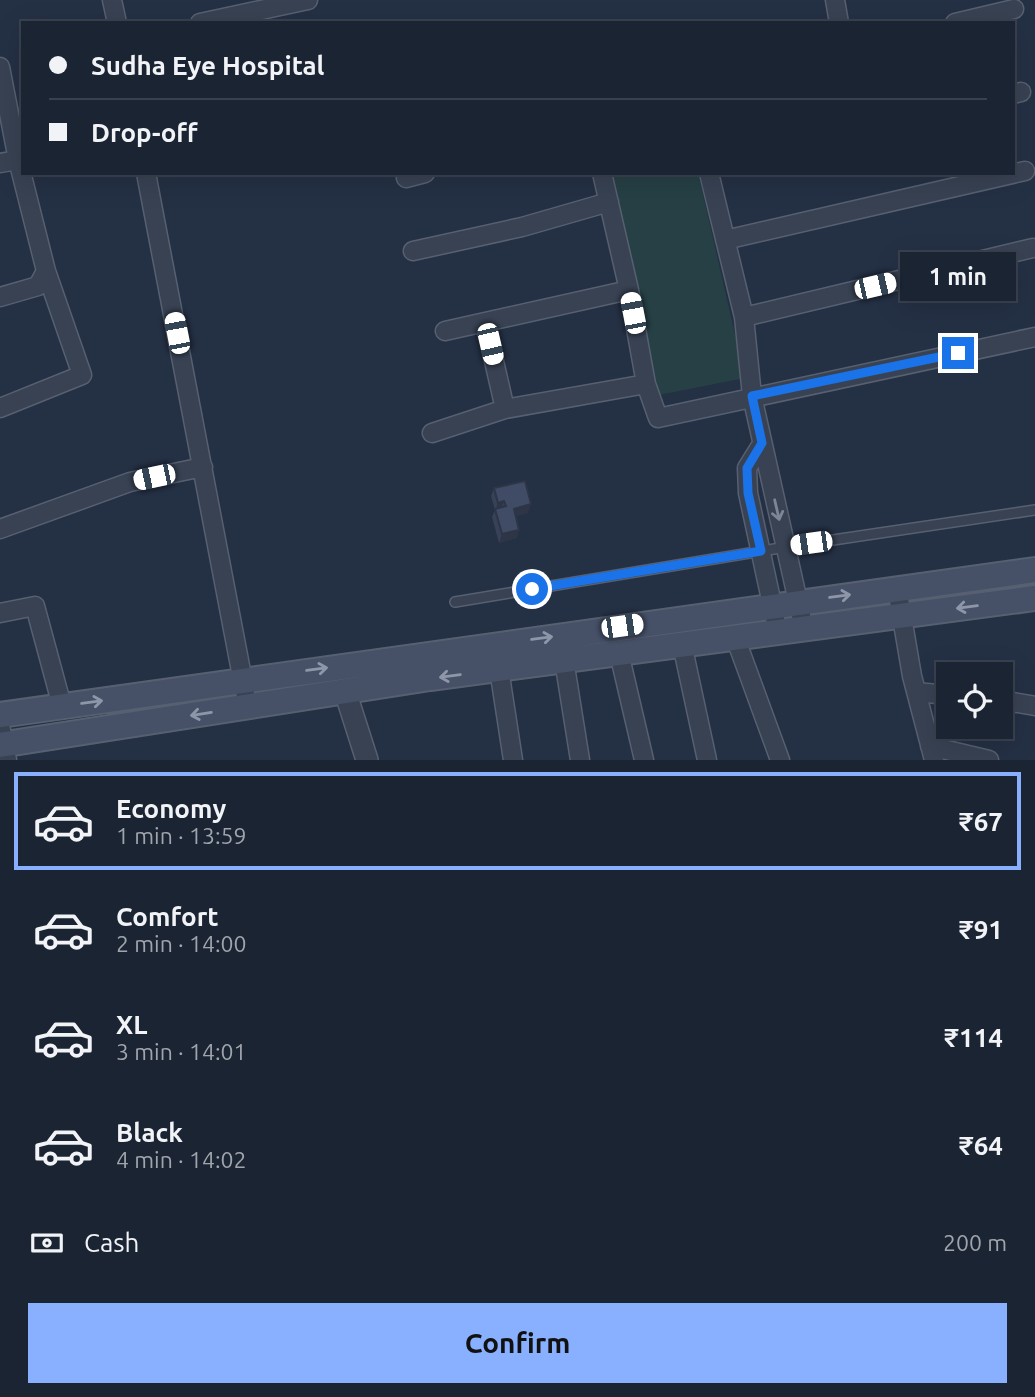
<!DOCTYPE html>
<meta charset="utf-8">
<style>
:root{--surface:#1b2433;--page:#28303f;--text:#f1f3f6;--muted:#a0a4ac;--line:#39414e;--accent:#89b0ff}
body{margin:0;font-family:Ubuntu,sans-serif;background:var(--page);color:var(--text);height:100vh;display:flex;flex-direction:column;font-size:26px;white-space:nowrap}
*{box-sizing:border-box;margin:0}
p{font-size:23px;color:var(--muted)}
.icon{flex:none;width:38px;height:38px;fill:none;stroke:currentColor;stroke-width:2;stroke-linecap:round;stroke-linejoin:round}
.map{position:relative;height:760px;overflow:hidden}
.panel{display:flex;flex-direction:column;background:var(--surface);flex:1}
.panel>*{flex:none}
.top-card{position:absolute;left:21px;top:21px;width:994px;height:154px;border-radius:0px;box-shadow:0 7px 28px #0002,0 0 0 2px var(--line);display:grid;align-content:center;height:154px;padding:0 28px;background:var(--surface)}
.tools{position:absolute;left:936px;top:662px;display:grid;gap:14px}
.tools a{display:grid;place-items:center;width:77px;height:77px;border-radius:0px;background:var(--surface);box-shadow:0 7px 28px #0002,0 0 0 2px var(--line);font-size:35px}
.end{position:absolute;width:32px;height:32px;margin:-16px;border:9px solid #1a73e8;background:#fff;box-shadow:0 0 0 4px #fff}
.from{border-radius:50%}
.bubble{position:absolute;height:49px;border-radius:0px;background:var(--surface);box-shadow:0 7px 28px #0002,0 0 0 2px var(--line);font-size:23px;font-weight:700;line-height:49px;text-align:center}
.car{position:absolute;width:21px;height:42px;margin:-21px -10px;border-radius:9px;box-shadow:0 0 5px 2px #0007;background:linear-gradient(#fff 24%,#345 0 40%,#fff 0 76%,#345 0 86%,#fff 0)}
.top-card b{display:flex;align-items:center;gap:24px;height:66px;font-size:26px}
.top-card b+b{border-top:2px solid var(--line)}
.top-card i{width:18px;height:18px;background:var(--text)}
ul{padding:12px 0 0;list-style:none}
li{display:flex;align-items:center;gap:21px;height:98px;margin:0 14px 10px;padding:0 14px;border:4px solid transparent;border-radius:0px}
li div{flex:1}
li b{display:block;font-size:26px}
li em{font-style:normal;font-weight:700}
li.active{border-color:var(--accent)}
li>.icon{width:63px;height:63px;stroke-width:1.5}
.pay{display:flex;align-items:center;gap:18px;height:77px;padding:0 28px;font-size:26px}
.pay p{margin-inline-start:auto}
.action{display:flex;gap:14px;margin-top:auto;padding:14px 28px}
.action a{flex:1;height:80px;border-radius:0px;background:var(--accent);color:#111;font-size:28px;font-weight:700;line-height:80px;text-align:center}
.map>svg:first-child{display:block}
</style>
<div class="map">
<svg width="1035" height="760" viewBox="0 0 1035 760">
<rect width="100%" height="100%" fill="#243044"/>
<path fill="#264045" d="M609 173H698L745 378 659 395Z"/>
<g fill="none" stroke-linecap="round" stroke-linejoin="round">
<g stroke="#566071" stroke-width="12">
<path id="service" d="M455 602 786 547 1035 510"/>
</g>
<g stroke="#566071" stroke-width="21">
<path id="minor" d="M112 0 117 23
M835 0 839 23
M200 23 308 0
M955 23 1014 9
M0 67 18 160 46 271 38 286 0 297
M1013 94 1021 92
M0 163 18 160
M146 173 245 692
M602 173 629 290 646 384 658 418 1035 337
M709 173 744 317 752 396 801 615
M406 178 425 173
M725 240 1025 171
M413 251 522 227 609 202
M744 317 1033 248
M485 322 505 409
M445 331 629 290
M0 408 82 375 46 271
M432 433 505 409 646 384
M762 444 747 468 748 493 775 618
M0 529 130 482 203 467
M897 588 912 676 934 760
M0 613 35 606 62 706
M735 637 780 760
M682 644 707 760
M619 653 644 760
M564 660 580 760
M499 669 513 760
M916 692 948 695
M1001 700 1035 706
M0 725 7 760
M930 746 989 760"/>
</g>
<g stroke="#566071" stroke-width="24">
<path id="tertiary" d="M345 691 367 760"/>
</g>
<g stroke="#566071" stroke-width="28">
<path id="secondary" d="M0 715 1035 570
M0 745 430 678 1035 598"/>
</g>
<use href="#service" stroke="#384253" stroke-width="9"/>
<use href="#minor" stroke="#384253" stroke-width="18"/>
<use href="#tertiary" stroke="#384253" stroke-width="21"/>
<use href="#secondary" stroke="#465067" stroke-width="24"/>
</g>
<path fill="#374157" d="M494 488 528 513 516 516 519 530 516 538 499 543 492 517 495 510 491 496Z"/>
<path fill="#2d3547" d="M504 501 501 509 495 511 498 503Z
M531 504 528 513 511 517 514 509Z
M519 530 516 538 499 543 502 534Z"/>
<path fill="#404c65" stroke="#2d3547" stroke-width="2" d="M525 481 531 504 514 509 519 530 502 534 495 509 506 506 504 501 498 503 494 488Z"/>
<defs><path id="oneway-shaft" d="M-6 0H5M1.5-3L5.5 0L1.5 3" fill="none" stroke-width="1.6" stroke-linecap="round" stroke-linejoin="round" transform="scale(1.75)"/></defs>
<use stroke="#7d8696" href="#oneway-shaft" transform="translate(777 510) rotate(77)"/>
<g stroke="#8e97a9">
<use href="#oneway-shaft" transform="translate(840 596) rotate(-8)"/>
<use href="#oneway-shaft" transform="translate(967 607) rotate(173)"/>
<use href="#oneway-shaft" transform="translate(542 638) rotate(-8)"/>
<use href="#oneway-shaft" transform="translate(317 669) rotate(-8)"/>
<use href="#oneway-shaft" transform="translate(450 676) rotate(172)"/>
<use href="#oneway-shaft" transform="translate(92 702) rotate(-8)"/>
<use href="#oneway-shaft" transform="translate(201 714) rotate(171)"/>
</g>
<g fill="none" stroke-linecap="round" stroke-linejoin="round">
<path stroke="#1a73e8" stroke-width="9" d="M532 589 761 551 748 493 747 468 762 443 752 396 958 353"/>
</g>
</svg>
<div class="tools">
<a><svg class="icon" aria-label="locate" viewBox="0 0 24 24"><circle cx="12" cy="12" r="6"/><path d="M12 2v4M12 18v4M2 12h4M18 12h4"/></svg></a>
</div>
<i class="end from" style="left:532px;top:589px"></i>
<i class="end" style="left:958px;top:353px"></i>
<div class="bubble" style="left:900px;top:252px;width:116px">1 min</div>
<i class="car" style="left:875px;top:286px;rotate:77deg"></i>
<i class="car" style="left:633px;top:313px;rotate:349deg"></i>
<i class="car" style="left:177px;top:333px;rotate:349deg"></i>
<i class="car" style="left:490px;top:344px;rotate:167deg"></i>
<i class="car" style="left:154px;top:477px;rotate:258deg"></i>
<i class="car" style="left:811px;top:543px;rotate:262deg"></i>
<i class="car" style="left:622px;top:626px;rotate:82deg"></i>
<div class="top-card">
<b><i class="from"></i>Sudha Eye Hospital</b>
<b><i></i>Drop-off</b>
</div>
</div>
<section class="panel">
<ul>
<li class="active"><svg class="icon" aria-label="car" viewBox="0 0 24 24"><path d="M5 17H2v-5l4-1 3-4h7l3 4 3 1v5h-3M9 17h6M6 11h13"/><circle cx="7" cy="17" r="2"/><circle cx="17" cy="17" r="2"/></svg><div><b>Economy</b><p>1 min · 13:59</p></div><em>₹67</em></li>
<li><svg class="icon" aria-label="car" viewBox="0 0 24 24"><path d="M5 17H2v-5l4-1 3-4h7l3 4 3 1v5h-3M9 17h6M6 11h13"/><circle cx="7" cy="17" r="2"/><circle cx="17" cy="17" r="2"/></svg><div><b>Comfort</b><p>2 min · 14:00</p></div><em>₹91</em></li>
<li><svg class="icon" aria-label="car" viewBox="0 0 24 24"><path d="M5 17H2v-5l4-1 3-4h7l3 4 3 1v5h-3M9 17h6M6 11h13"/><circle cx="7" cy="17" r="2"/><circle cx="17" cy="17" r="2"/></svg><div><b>XL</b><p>3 min · 14:01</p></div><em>₹114</em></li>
<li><svg class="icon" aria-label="car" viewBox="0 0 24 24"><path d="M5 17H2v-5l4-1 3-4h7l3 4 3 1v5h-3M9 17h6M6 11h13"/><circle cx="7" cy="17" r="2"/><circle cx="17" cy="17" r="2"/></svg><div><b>Black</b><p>4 min · 14:02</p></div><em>₹64</em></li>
</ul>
<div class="pay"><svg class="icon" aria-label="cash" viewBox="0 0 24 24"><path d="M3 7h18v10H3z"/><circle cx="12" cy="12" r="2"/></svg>Cash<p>200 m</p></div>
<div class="action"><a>Confirm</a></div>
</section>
